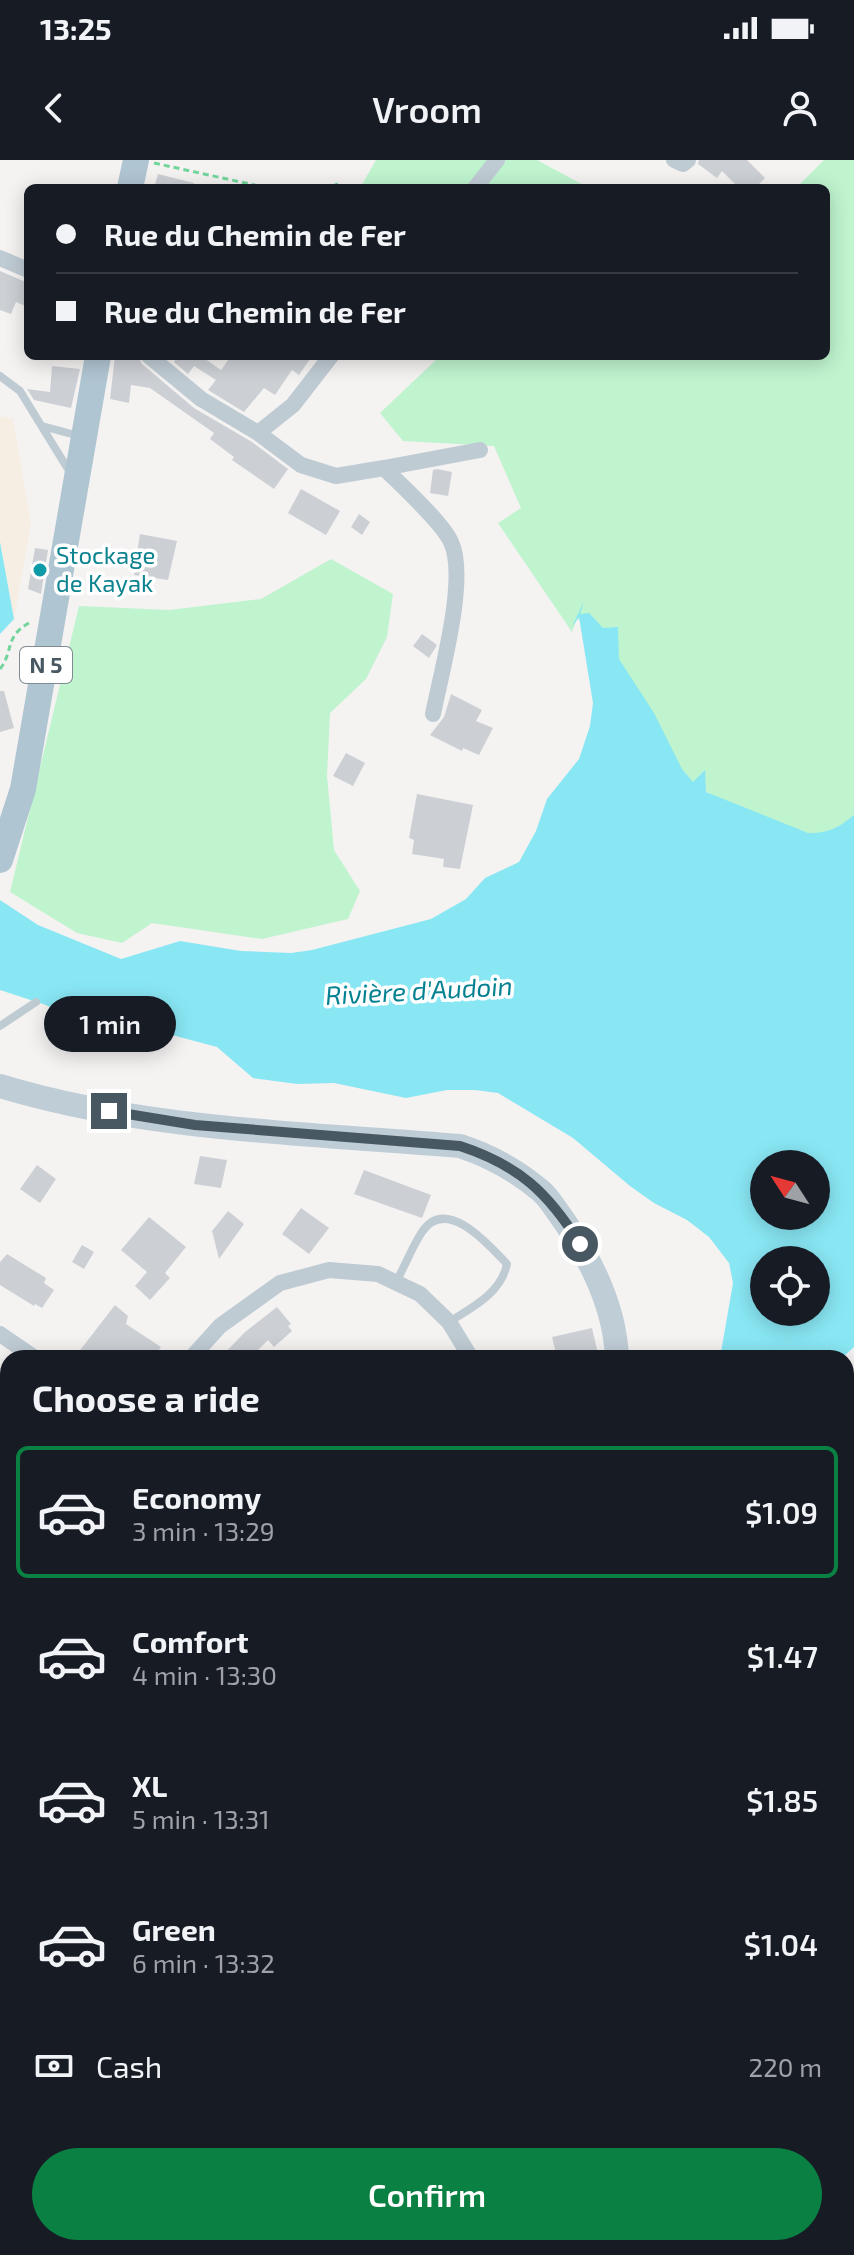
<!DOCTYPE html>
<meta charset="utf-8">
<style>
:root{--surface:#171b24;--page:#242831;--text:#f1f3f6;--muted:#9ea1a6;--line:#363941;--accent:#0b8043}
body{margin:0;font-family:"Exo 2",sans-serif;background:var(--page);color:var(--text);height:100vh;display:flex;flex-direction:column;font-size:30px;white-space:nowrap}
*{box-sizing:border-box;margin:0}
p{font-size:26px;color:var(--muted)}
.icon{flex:none;width:44px;height:44px;fill:none;stroke:currentColor;stroke-width:2;stroke-linecap:round;stroke-linejoin:round}
.map{position:relative;flex:1;overflow:hidden}
.details{position:absolute;left:0px;top:1190px;width:854px;height:906px;display:flex;flex-direction:column;background:var(--surface);border-radius:24px 24px 0 0;box-shadow:0 4px 20px #0003}
.details>*{flex:none}
.banner{position:absolute;left:24px;top:24px;width:806px;height:176px;border-radius:12px;box-shadow:0 4px 20px #0003;display:grid;align-content:center;height:176px;padding:0 32px;background:var(--surface)}
.needle{width:52px;rotate:306deg}
.controls{position:absolute;left:750px;top:990px;display:grid;gap:16px}
.controls a{display:grid;place-items:center;width:80px;height:80px;border-radius:50%;background:var(--surface);box-shadow:0 4px 20px #0003;font-size:40px}
.end{position:absolute;width:36px;height:36px;margin:-18px;border:10px solid #485862;background:#fff;box-shadow:0 0 0 4px #fff}
.from{border-radius:50%}
.bubble{position:absolute;height:56px;border-radius:28px;background:var(--surface);box-shadow:0 4px 20px #0003;font-size:26px;font-weight:600;line-height:56px;text-align:center}
.banner b{display:flex;align-items:center;gap:28px;height:76px;font-size:30px}
.banner b+b{border-top:2px solid var(--line)}
.banner i{width:20px;height:20px;background:var(--text)}
ul{padding:0;list-style:none}
li{display:flex;align-items:center;gap:24px;height:132px;margin:0 16px 12px;padding:0 16px;border:4px solid transparent;border-radius:12px}
li div{flex:1}
li b{display:block;font-size:30px}
li em{font-style:normal;font-weight:600}
li.active{border-color:var(--accent)}
li>.icon{width:72px;height:72px;stroke-width:1.5}
h2{padding:0 32px;font-size:36px;line-height:96px}
.pay{display:flex;align-items:center;gap:20px;height:88px;padding:0 32px;font-size:30px}
.pay p{margin-inline-start:auto}
.action{display:flex;gap:16px;margin-top:auto;padding:16px 32px}
.action a{flex:1;height:92px;border-radius:48px;background:var(--accent);color:#fff;font-size:32px;font-weight:600;line-height:92px;text-align:center}
.status{display:flex;justify-content:space-between;align-items:center;height:56px;padding:0 40px;background:var(--surface);direction:ltr}
.status svg{height:22px;fill:currentColor}
header{display:flex;justify-content:space-between;align-items:center;height:104px;padding:0 32px;background:var(--surface);font-size:36px;font-weight:600}
.map>svg:first-child{display:block}
</style>
<div class="status"><b>13:25</b><svg viewBox="0 0 49 12"><path d="M0 12V9h3v3zM5 12V6h3v6zM10 12V3h3v9zM15 12V0h3v12zM26 1h20v11H26zM47 4h2v5h-2z"/></svg></div>
<header><svg class="icon" aria-label="back" viewBox="0 0 24 24"><path d="M15 5l-7 7 7 7"/></svg>Vroom<svg class="icon" aria-label="person" viewBox="0 0 24 24"><circle cx="12" cy="8" r="4"/><path d="M4 21q1-7 8-7t8 7"/></svg></header>
<div class="map">
<svg width="854" height="2095" viewBox="0 0 854 2095">
<rect width="100%" height="100%" fill="#f5f2f2"/>
<path fill="#bff4cf" d="M376 0H537L589 28H360Z
M824 0H854V665L828 685 775 672 699 627 663 598 611 484 577 458 572 472 498 363 521 348 494 286 403 281 380 253 440 196H826V28H796Z
M331 399 393 434 387 477 366 519 330 553 327 616 334 690 360 731 348 759 262 779 152 763 122 783 77 773 10 732 79 446 169 450 261 439Z"/>
<path fill="#f6eee3" d="M0 256 13 259 31 363 14 459 0 382Z"/>
<path fill="#89e7f4" fill-rule="evenodd" d="M0 382 14 459 0 474Z
M584 441 580 454 589 453 603 468 618 467 619 499 654 553 682 609 693 622 705 610 706 632 808 673C827 674 840 667 854 655V1187L842 1198H720L733 1123 729 1103 709 1077 687 1060 654 1043 630 1026 573 978 498 933 475 930H447L406 938 334 923 297 924 253 918 217 887 172 875 153 866 136 865 96 856 65 855 46 845 0 830V740L38 765 121 799 180 781 241 791 291 793 312 790 431 759 466 739 485 718 519 702 536 671 547 639 579 599 590 566 593 543 579 457 572 467ZM764 1004H816V1056H764ZM764 1100H816V1152H764Z"/>
<path fill="#ccd0d5" d="M699 0H747L765 18 755 28H739L722 11 717 18 698 4Z
M158 14 194 23V28H154Z
M0 111 28 123V147L16 142 11 154 0 150Z
M115 196H138L142 204 194 248 252 282 288 309 274 329 232 300 234 297 210 279 214 273 150 228 131 225 129 243 110 239Z
M177 196H201L221 210 231 196H312L299 215 292 210 275 235 264 228 244 252 208 230 216 220 194 206 188 214 174 202Z
M52 206 80 209 71 248 34 240 27 229 50 232Z
M437 309 452 312 448 336 430 333 433 310Z
M301 329 340 351 326 375 288 353Z
M359 354 370 362 362 375 351 367Z
M140 374 177 381 168 420 134 415Z
M35 388 48 390 41 434 28 429Z
M422 474 437 485 429 498 413 486Z
M0 531H4L14 568 0 572Z
M451 534 482 550 476 561 493 568 479 595 463 588 462 591 430 575 444 557Z
M346 593 365 603 353 626 333 616Z
M417 634 473 645 460 709 443 707 444 699 412 694 414 680 409 678Z
M200 996 227 1000 221 1028 194 1024Z
M37 1005 56 1019 40 1043 20 1029Z
M364 1010 431 1035 422 1058 354 1034Z
M301 1048 329 1068 309 1094 282 1074Z
M228 1051 244 1064 219 1099 212 1071Z
M149 1057 186 1087 165 1113 170 1118 150 1140 135 1126 147 1112 121 1090Z
M82 1085 94 1092 84 1109 72 1102Z
M7 1094 46 1118 44 1123 54 1130 42 1148 35 1144 34 1146 0 1125V1102Z
M115 1145 128 1156 126 1164 161 1187 153 1198H74Z
M277 1147 291 1164 288 1166 292 1171 274 1187 268 1180 250 1198H220L245 1172Z
M592 1168 599 1198H557L552 1177Z"/>
<g fill="none" stroke-linecap="round" stroke-linejoin="round">
<path stroke="#74d59c" stroke-width="3" stroke-dasharray="6 4" stroke-linecap="butt" d="M154 3 268 28
M325 28 338 24
M0 509C14 491 4 477 29 463"/>
<path stroke="#bfcbd3" stroke-width="8" d="M0 216 20 231 71 314
M42 266 79 276
M0 866 36 842
M396 1122C405 1106 412 1087 422 1072 446 1035 489 1085 507 1104 501 1133 473 1147 449 1162
M846 1530 854 1527
M610 2088 618 2095"/>
<path stroke="#bfcbd3" stroke-width="16" d="M674 0 683 4 688 0
M475 28 497 0
M0 98 28 110
M149 196 201 239 258 273 301 305 336 316 384 308C400 324 442 362 451 382 468 418 441 513 433 554
M258 273 293 245 331 196
M384 308 480 290
M0 1174 35 1198
M191 1198 220 1166 280 1123 329 1110 378 1114 420 1134 449 1162 471 1198
M0 1328 8 1320
M0 1392 8 1401
M0 1521 8 1528
M0 1626 8 1627
M846 1739 854 1738
M0 1779 8 1773
M0 1918 2 1920 0 1922
M0 2083 8 2076
M244 2088 250 2095
M122 2095 130 2088"/>
<path stroke="#bfcbd3" stroke-width="20" d="M0 1825 8 1830
M353 2088 360 2095"/>
<path stroke="#bfcdd7" stroke-width="24" d="M0 926C149 971 306 973 460 986 491 996 516 1010 541 1031 549 1038 554 1047 560 1055 590 1097 615 1146 617 1198
M846 1843 854 1851
M577 2095 585 2088"/>
<path stroke="#b0c5d2" stroke-width="26" d="M130 28 136 0
M0 700 23 629 98 196"/>
</g>
<g fill="none" stroke-linecap="round" stroke-linejoin="round">
<path stroke="#485862" stroke-width="10" d="M109 951 195 965 460 986C518 1005 548 1032 580 1084"/>
</g>
<circle fill="#0f9aa8" stroke="#fff" stroke-width="3" cx="40" cy="410" r="8"/>
<g text-anchor="middle" stroke-width="7" stroke-linejoin="round" paint-order="stroke">
<rect fill="#fff" stroke="#7f8a91" stroke-width="2" x="20" y="487" width="52" height="36" rx="6"/>
<g font-size="22" font-weight="bold" fill="#485862">
<text x="46" y="513">N 5</text>
</g>
<g font-size="24" fill="#0d838f" stroke="#fff" text-anchor="start">
<text x="56" y="404">Stockage<tspan x="56" dy="28">de Kayak</tspan></text>
</g>
<g font-size="26" font-style="italic" fill="#048191" stroke="#fff">
<text transform="translate(419 831) rotate(-3)" y="9">Rivière d'Audoin</text>
</g>
</g>
</svg>
<div class="controls">
<a><svg class="needle" viewBox="-14 -14 28 28"><path d="M0-13l5 13h-10z" fill="#e53935"/><path d="M0 13l5-13h-10z" fill="#9ea1a6"/></svg></a>
<a><svg class="icon" aria-label="locate" viewBox="0 0 24 24"><circle cx="12" cy="12" r="6"/><path d="M12 2v4M12 18v4M2 12h4M18 12h4"/></svg></a>
</div>
<i class="end from" style="left:580px;top:1084px"></i>
<i class="end" style="left:109px;top:951px"></i>
<div class="bubble" style="left:44px;top:836px;width:132px">1 min</div>
<div class="banner">
<b><i class="from"></i>Rue du Chemin de Fer</b>
<b><i></i>Rue du Chemin de Fer</b>
</div>
<section class="details">
<h2>Choose a ride</h2>
<ul>
<li class="active"><svg class="icon" aria-label="car" viewBox="0 0 24 24"><path d="M5 17H2v-5l4-1 3-4h7l3 4 3 1v5h-3M9 17h6M6 11h13"/><circle cx="7" cy="17" r="2"/><circle cx="17" cy="17" r="2"/></svg><div><b>Economy</b><p>3 min · 13:29</p></div><em>$1.09</em></li>
<li><svg class="icon" aria-label="car" viewBox="0 0 24 24"><path d="M5 17H2v-5l4-1 3-4h7l3 4 3 1v5h-3M9 17h6M6 11h13"/><circle cx="7" cy="17" r="2"/><circle cx="17" cy="17" r="2"/></svg><div><b>Comfort</b><p>4 min · 13:30</p></div><em>$1.47</em></li>
<li><svg class="icon" aria-label="car" viewBox="0 0 24 24"><path d="M5 17H2v-5l4-1 3-4h7l3 4 3 1v5h-3M9 17h6M6 11h13"/><circle cx="7" cy="17" r="2"/><circle cx="17" cy="17" r="2"/></svg><div><b>XL</b><p>5 min · 13:31</p></div><em>$1.85</em></li>
<li><svg class="icon" aria-label="car" viewBox="0 0 24 24"><path d="M5 17H2v-5l4-1 3-4h7l3 4 3 1v5h-3M9 17h6M6 11h13"/><circle cx="7" cy="17" r="2"/><circle cx="17" cy="17" r="2"/></svg><div><b>Green</b><p>6 min · 13:32</p></div><em>$1.04</em></li>
</ul>
<div class="pay"><svg class="icon" aria-label="cash" viewBox="0 0 24 24"><path d="M3 7h18v10H3z"/><circle cx="12" cy="12" r="2"/></svg>Cash<p>220 m</p></div>
<div class="action"><a>Confirm</a></div>
</section>
</div>
